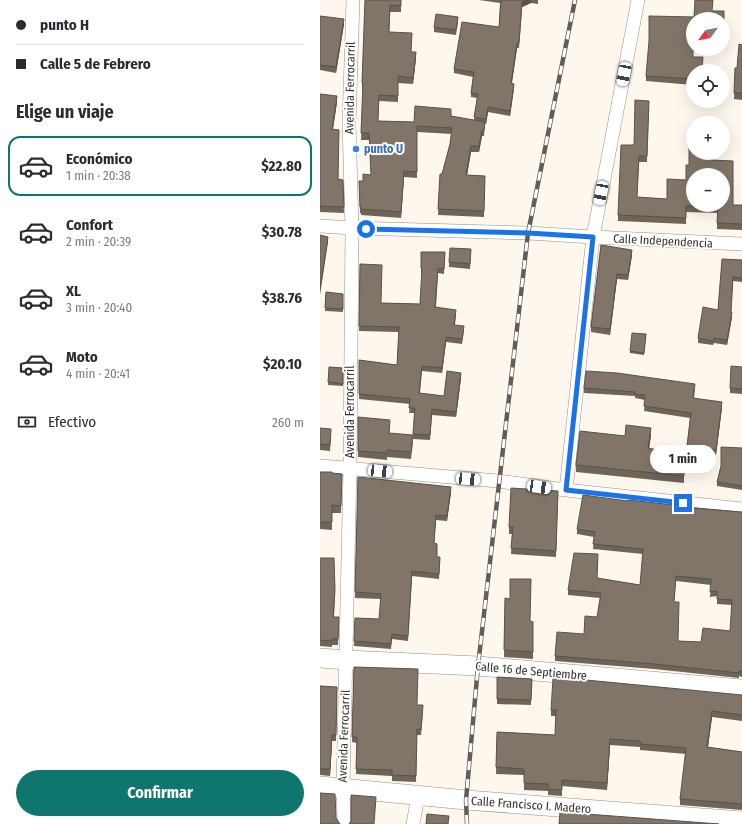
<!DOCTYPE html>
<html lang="es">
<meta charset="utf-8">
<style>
:root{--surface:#fff;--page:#f2f2f3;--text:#2b2b33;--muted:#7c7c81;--line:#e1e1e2;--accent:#0f766e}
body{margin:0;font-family:"Fira Sans Condensed",sans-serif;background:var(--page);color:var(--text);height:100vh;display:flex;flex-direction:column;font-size:15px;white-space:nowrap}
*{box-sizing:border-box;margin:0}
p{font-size:13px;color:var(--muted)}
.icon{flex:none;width:22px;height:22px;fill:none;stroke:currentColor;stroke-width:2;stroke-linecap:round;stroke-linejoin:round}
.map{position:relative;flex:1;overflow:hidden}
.drawer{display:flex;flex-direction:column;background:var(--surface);width:320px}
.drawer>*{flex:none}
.hud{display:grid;align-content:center;height:88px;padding:0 16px;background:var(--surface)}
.needle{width:26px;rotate:237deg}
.tools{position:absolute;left:366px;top:12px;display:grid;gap:8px}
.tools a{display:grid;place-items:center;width:44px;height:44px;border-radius:50%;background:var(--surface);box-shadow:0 4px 16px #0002;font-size:20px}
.end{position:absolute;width:18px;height:18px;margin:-9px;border:5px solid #1a73e8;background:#fff;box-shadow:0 0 0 2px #fff}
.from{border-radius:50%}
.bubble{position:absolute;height:28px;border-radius:14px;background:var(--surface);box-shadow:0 4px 16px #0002;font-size:13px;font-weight:700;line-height:28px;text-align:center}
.car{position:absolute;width:12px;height:24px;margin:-12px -6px;border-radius:5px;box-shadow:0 0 3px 1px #0007;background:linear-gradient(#fff 24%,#345 0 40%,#fff 0 76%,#345 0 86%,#fff 0)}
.hud b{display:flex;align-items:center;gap:14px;height:38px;font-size:15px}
.hud b+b{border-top:1px solid var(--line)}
.hud i{width:10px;height:10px;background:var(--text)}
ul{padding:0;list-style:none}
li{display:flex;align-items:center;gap:12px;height:60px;margin:0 8px 6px;padding:0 8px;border:2px solid transparent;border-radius:12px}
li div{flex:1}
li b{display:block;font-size:15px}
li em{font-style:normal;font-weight:700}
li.on{border-color:var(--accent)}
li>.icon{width:36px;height:36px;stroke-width:1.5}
h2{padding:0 16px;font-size:18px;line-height:48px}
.pay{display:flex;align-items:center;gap:10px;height:44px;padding:0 16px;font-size:15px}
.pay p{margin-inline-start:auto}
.primary-button{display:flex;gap:8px;margin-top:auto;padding:8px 16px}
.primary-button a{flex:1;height:46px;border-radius:24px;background:var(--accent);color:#fff;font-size:16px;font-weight:700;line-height:46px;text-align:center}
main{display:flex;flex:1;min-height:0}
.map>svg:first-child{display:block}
</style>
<main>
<section class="drawer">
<div class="hud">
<b><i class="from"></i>punto H</b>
<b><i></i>Calle 5 de Febrero</b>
</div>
<h2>Elige un viaje</h2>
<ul>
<li class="on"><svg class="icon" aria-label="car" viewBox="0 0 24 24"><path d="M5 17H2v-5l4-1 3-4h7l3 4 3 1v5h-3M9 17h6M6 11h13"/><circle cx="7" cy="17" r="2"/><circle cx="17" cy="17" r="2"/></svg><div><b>Económico</b><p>1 min · 20:38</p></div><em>$22.80</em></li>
<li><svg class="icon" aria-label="car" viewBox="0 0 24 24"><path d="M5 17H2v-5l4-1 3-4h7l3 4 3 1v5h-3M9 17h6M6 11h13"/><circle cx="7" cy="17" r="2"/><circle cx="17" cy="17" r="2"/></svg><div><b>Confort</b><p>2 min · 20:39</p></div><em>$30.78</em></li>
<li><svg class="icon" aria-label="car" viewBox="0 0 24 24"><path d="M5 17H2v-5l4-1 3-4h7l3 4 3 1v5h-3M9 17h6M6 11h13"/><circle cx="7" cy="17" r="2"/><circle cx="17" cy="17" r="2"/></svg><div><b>XL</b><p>3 min · 20:40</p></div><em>$38.76</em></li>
<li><svg class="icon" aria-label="car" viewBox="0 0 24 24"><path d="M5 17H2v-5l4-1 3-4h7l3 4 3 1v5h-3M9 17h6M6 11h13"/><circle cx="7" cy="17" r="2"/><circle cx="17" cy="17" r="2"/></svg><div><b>Moto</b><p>4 min · 20:41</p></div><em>$20.10</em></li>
</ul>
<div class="pay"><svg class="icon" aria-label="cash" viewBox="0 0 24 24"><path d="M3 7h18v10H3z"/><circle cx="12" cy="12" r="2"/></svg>Efectivo<p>260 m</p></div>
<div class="primary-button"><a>Confirmar</a></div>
</section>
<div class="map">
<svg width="422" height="824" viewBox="0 0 422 824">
<rect width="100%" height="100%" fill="#fef7ee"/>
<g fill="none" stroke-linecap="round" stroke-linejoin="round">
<g stroke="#9a8f81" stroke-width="14">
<path id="street" d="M0 226 32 228 208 233 273 237 422 244
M0 466 178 481 246 490 422 509
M246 490 273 237 318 0
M24 824 23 788 30 468 32 228 29 124 33 0
M93 824 98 796"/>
</g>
<g stroke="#9a8f81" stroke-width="20">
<path id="secondary" d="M0 658 27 660 158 666 422 689
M0 786 146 800 422 821"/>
</g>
<use href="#street" stroke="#fff" stroke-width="13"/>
<use href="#secondary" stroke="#fff" stroke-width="19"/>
<g stroke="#625d57" stroke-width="4.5">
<path id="rail" d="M147 824 146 800 158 666 208 233 255 0"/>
</g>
<use href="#rail" stroke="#fff" stroke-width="3" stroke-dasharray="9" stroke-linecap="butt"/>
</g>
<path fill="#6e6559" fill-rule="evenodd" d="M45 0H81V12H70L69 32 92 52 96 58 93 84 78 83V102L59 101 58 121 94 122 131 116 154 120 157 98 151 97V93L153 77 134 73V69L179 27 180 3 159 0H218V4L211 3 202 7 199 48H197L192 83 194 88 190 116 168 112 166 124H165L164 136H162L159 152H151L147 175 165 176 164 217 118 215 120 174H122L130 144 132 134 97 132V178L84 177 81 218 41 215V213H40L39 181H43L51 175 49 140H41L43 89H42V83Z
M392 11H404V40H403V19H373V57L383 63 373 71V85L326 81V76L374 17Z
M0 16 24 24 16 73 0 70Z
M138 22 136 35 114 32V27Z
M422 45V100L414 99 415 68H417Z
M0 94 17 102 13 129 18 179 23 180 24 213 0 212Z
M329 107 327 162H319L317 197 347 199 366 180 369 165 390 160 413 205H422V230L397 229V213L366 212V224L298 221V215L314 145Z
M281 245 312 255 308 280 297 279 290 335 271 332V327Z
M101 252H125L124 274 118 273 116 307 136 315 135 325 144 331 142 344 126 342 122 373 102 371 100 393 124 396 141 378 136 417 112 415 110 440 93 439 94 413H89L90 404 39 399V360L77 365 79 332 39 331 40 264 61 303 100 304 102 273H101Z
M151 254 150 269 129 267V262Z
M402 259 422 260V282L413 281 411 312 412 317 407 345 394 343 393 345 378 343V338L398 310Z
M6 292 23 294V312L5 311Z
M326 337 324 355 310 353V351Z
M9 367 23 368V386L8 385Z
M422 367V394L410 393V388Z
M264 388 375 389 374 398 402 407 396 455 367 450V446L370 418 324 411 325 400 315 398V396L264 393Z
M38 417 70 427 69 433 93 442 91 459 67 457V460L38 457Z
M0 428 11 436 10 451 0 450Z
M331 435 329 449 347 452 364 454V483L256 472V465L305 436Z
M422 448V490L397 486V482Z
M0 472 22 474 21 513H12V530L0 529Z
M38 477 131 492 127 521 116 520 114 544 117 549V557L120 562 119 579 92 576 88 641 72 639 71 649 34 646 35 618 59 619 61 599 35 598Z
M238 491 236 557 191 554 192 534H189V527Z
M308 501 422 512V677L419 676V678L334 669 235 661V656L264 634 277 617 280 598 248 595V590L278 560 277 578 320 585 323 554 273 549 274 537 257 534V529ZM356 581 391 585 390 597 397 596V604L412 605 410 631 381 642 358 641 354 602Z
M0 558 15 596 14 617 19 623 18 645H12V647L0 646Z
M185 598 210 621 213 622V659L184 657Z
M34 667 97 705 103 711 101 735H97L96 782 72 781V776L36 774 37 743 32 742Z
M177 677 212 679 211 705 177 704Z
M0 686 17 687 16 741H12L10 776 0 775Z
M422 695V721L392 717 388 747 422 752V810L360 805V799L366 754 320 750V747L290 745 287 790 242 786V796L228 795V791L204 790V775L176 774 177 732 235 735 236 716H231V710Z"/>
<path fill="#5a5249" d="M207 0H211V3L202 7 199 48 202 2Z
M24 19V24L16 73V67Z
M197 43V48L191 88V83Z
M96 52V58L93 84V78Z
M194 84V88L190 116V111Z
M17 96V102L12 135V129Z
M168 107V112L166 124V119Z
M162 130V136L159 152V146Z
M151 146V152L146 181V175Z
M84 171V177L81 218V212Z
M8 237V242L0 295V289Z
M312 250V255L308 280V275Z
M297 274V279L290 335V329Z
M412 312V317L407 345V340Z
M126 337V342L122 373V368Z
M141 373V378L136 417V412Z
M402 402V407L396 455V450Z
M331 428V435L328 455V448Z
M131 487V492L127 521V516Z
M392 711V717L387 754V747Z
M12 735V741L10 776V769Z
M290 739V745L287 790V783Z"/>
<path fill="#807568" stroke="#5a5249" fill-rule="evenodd" d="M45 0H81V6L70 5 69 32 92 33 91 52H96L93 78 78 76V96L59 95 58 121 94 122 95 106 131 109V116L165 122 164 130H162L159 146H151L146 175 165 176 164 211 118 209 120 174H122L130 144 132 128 97 126V172L84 171 81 212 41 209V207H40L39 181H43V174L51 175 49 133H41L43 83H42Z
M181 0H207L202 2 199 43H197L191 83 194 84 190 111 168 107 166 119 154 117 158 94 151 93 154 72 134 69 142 22 179 27Z
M375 0H393L392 11H404V34H403V19H373V57H383L382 71H373V79L326 76 329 41V16L374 17Z
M116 14 138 17 136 30 114 27Z
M0 16 24 19 16 67 0 65Z
M419 44 422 45V93H414L415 68H417Z
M0 94 17 96 12 129 19 130 18 179 23 180 24 207 0 206Z
M315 100 329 101 327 156H319L317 197 347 199V179L366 180V165H369V129H373V153H390V160L413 161V205H422V224L397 223 398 207 366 206V218L298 215 301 145H314ZM373 175H403V205H373Z
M0 235 8 237 0 289Z
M281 245 312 250 308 275 297 274 290 329 271 327Z
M130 248 151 249 150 264 129 262Z
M101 252H125L124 269 118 268 115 307 136 310 134 325 144 326 142 339 126 337 122 368 102 366 99 393 124 396 127 371 141 373 136 412 112 409 110 435 93 434 95 408H89L90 399 39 394V360L77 365 79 327 39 326 40 264 62 265 61 303 100 304 102 268H101Z
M402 259 422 260V278L413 277 411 312H412L407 340 394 338 393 341 378 338 383 307 398 310Z
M6 292 23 294V309L5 308Z
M312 333 326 334 324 353 310 351Z
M411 366 422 367V389L410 388Z
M9 367 23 368V384L8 382Z
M266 371 297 373 375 384 373 398 402 402 396 450 367 446 371 413 324 406 325 395 315 394V392L264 388Z
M38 417 70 420 69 433 93 435 91 452 67 450V453L38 451Z
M306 425 331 428 328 448 347 452 364 454V476L256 465 260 431 305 436Z
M0 428 11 429 10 445 0 444Z
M401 447 422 448V486L397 482 401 466Z
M0 472H12V473L22 474 21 506 12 505V522H0Z
M38 477 131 487 127 516 116 515 114 543 117 544V557H120L119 574 92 571 88 636 72 634 71 644 34 641 35 618 59 619 61 594 35 592Z
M191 488 238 491 236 551 191 548 193 527H189Z
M263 495 308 501V500L363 506V507L422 512V671H419V673L334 664 235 656 237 632 264 634 265 616 277 617 281 593 248 590 254 553 278 554 277 578 320 585 323 549 273 544 275 532 257 529ZM356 576 391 579 390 592 397 591V599L412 600 410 631 383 628 381 642 358 641 359 602H354Z
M0 558H14L15 590 13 617H19L18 639H12V641L0 640Z
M190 579H211L210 621 213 622V652L184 650 185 598 190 599Z
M34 667 98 669 97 705H103L101 730 97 729 96 776 72 775V770L36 769 37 737H32Z
M177 677 212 679 211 700 177 699Z
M235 677 422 695V715L392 711 387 747 422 752V804L360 799 366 748 320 744V741L290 739 287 783 242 780V790L228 789V784L204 783V769L176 767 177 732 235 735 236 710H231L233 678Z
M0 686 17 687 16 735H12L10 769H0Z
M0 793 15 794 16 818 20 824H0Z
M31 795 56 797 54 824H29L31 821Z
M240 812 399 824H239Z
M107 814 129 816 128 824H106Z"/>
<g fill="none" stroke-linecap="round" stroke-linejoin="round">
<path stroke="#1a73e8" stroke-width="5" d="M46 229 208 233 273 237 246 490 363 503"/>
</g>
<circle fill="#3f7fe0" stroke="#fff" stroke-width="1.5" cx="36" cy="149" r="4"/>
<g text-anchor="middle" stroke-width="4" stroke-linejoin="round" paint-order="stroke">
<g font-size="12" fill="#36312c" stroke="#fff">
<text transform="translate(30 88) rotate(-89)" y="4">Avenida Ferrocarril</text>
<text transform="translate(343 241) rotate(3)" y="4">Calle Independencia</text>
<text transform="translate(30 412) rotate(-90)" y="4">Avenida Ferrocarril</text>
<text transform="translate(211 671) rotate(5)" y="4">Calle 16 de Septiembre</text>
<text transform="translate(24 736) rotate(-88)" y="4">Avenida Ferrocarril</text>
<text transform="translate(211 805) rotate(4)" y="4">Calle Francisco I. Madero</text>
</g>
<g font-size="12" font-weight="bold" fill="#366cbe" stroke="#fff" text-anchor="start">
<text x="44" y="153">punto U</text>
</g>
</g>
</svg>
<div class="tools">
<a><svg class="needle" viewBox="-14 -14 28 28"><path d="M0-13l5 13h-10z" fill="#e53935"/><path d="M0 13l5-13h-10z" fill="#7c7c81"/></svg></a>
<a><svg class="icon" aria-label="locate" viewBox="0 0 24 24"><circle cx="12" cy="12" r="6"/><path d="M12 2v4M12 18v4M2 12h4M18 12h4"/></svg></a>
<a>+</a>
<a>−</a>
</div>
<i class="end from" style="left:46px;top:229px"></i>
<i class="end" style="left:363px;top:503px"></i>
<div class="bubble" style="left:330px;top:445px;width:66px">1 min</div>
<i class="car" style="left:304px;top:74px;rotate:191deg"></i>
<i class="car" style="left:281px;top:193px;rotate:191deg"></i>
<i class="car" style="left:60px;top:471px;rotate:95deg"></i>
<i class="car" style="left:148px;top:479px;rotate:95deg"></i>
<i class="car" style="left:219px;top:487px;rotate:98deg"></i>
</div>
</main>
